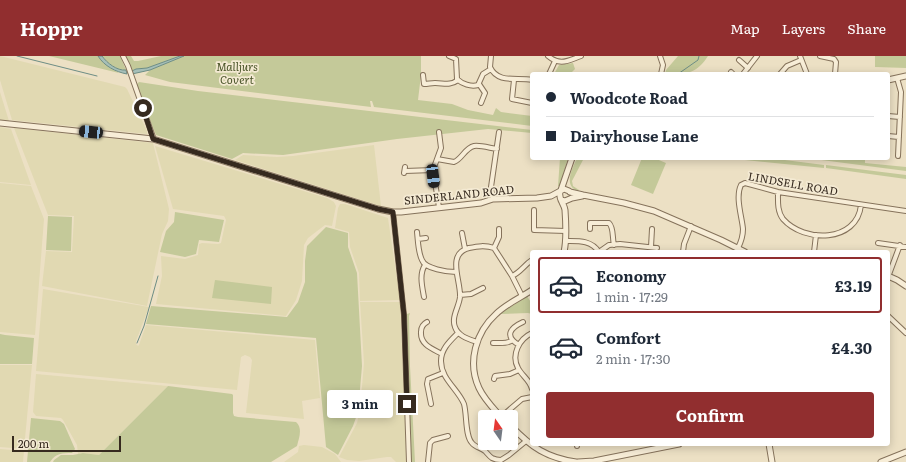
<!DOCTYPE html>
<meta charset="utf-8">
<style>
:root{--surface:#fff;--page:#f6f6f7;--text:#1f2937;--muted:#747a83;--line:#e0e1e3;--accent:#912e2f}
body{margin:0;font-family:Literata,serif;background:var(--page);color:var(--text);height:100vh;display:flex;flex-direction:column;font-size:15px;white-space:nowrap}
*{box-sizing:border-box;margin:0}
p{font-size:13px;color:var(--muted)}
.icon{flex:none;width:22px;height:22px;fill:none;stroke:currentColor;stroke-width:2;stroke-linecap:round;stroke-linejoin:round}
.map{position:relative;flex:1;overflow:hidden}
.sheet{position:absolute;left:530px;top:194px;width:360px;height:196px;display:flex;flex-direction:column;background:var(--surface);border-radius:4px;box-shadow:0 2px 10px #0003}
.sheet>*{flex:none}
.top-card{position:absolute;left:530px;top:16px;width:360px;height:88px;border-radius:4px;box-shadow:0 2px 10px #0003;display:grid;align-content:center;height:88px;padding:0 16px;background:var(--surface)}
.needle{width:26px;rotate:346deg}
.tools{position:absolute;left:478px;top:354px;display:grid;gap:8px}
.tools a{display:grid;place-items:center;width:40px;height:40px;border-radius:4px;background:var(--surface);box-shadow:0 2px 10px #0003;font-size:20px}
.scale{position:absolute;left:12px;bottom:10px;width:109px;box-sizing:border-box;padding-left:4px;border:2px solid #362a1f;border-top:0;font-size:11px;line-height:14px;white-space:nowrap;color:#362a1f;-webkit-text-stroke:3px #f4ead3;paint-order:stroke}
.end{position:absolute;width:18px;height:18px;margin:-9px;border:5px solid #362a1f;background:#fff;box-shadow:0 0 0 2px #fff}
.from{border-radius:50%}
.bubble{position:absolute;height:28px;border-radius:4px;background:var(--surface);box-shadow:0 2px 10px #0003;font-size:13px;font-weight:700;line-height:28px;text-align:center}
.car{position:absolute;width:12px;height:24px;margin:-12px -6px;border-radius:5px;box-shadow:0 0 3px 1px #0007;background:linear-gradient(#222 24%,#8ab4d8 0 40%,#222 0 76%,#8ab4d8 0 86%,#222 0)}
.top-card b{display:flex;align-items:center;gap:14px;height:38px;font-size:15px}
.top-card b+b{border-top:1px solid var(--line)}
.top-card i{width:10px;height:10px;background:var(--text)}
ul{padding:7px 0 0;list-style:none}
li{display:flex;align-items:center;gap:12px;height:56px;margin:0 8px 6px;padding:0 8px;border:2px solid transparent;border-radius:4px}
li div{flex:1}
li b{display:block;font-size:15px}
li em{font-style:normal;font-weight:700}
li.on{border-color:var(--accent)}
li>.icon{width:36px;height:36px;stroke-width:1.5}
.cta{display:flex;gap:8px;margin-top:auto;padding:8px 16px}
.cta a{flex:1;height:46px;border-radius:4px;background:var(--accent);color:#fff;font-size:16px;font-weight:700;line-height:46px;text-align:center}
header{display:flex;align-items:center;gap:24px;box-sizing:border-box;height:56px;padding:0 20px;background:var(--accent);color:#fff}
header strong{font-size:19px}
nav{display:flex;gap:22px;margin-inline-start:auto;font-size:14px}
.map>svg:first-child{display:block}
</style>
<header>
<strong>Hoppr</strong>
<nav><a>Map</a><a>Layers</a><a>Share</a></nav>
</header>
<div class="map">
<svg width="906" height="406" viewBox="0 0 906 406">
<rect width="100%" height="100%" fill="#ece0c4"/>
<path fill="#e1d9b2" d="M0 0 125 31 127 33 147 75V78L12 64 0 24Z
M0 36 9 65 0 64Z
M0 71 11 73 31 129 0 126Z
M14 72 153 87 169 153 168 165 162 178 147 250 42 230 46 195 72 196 74 160 48 159Z
M374 89 381 150 235 104 243 99 277 101 293 100Z
M155 90 327 142 334 146 336 150 332 170 325 169 308 182 304 189 302 225 296 244 286 260 156 248 162 220 161 200 185 203 198 199 199 188 202 187 218 188 221 187 226 164 224 160 173 153Z
M0 127 31 130 44 163 35 279 0 276Z
M340 148H345L388 162 400 244 360 245 359 217 350 191 349 176 335 172 338 152Z
M43 233 149 251 136 285V288L138 290 139 289 146 269 315 284 320 342 302 345 304 363 246 357 252 304 250 301 245 299 241 301 237 334 36 315Z
M360 246H400L407 406H396L391 401H387L359 405 347 404 339 401 357 367 360 354 364 307Z
M0 309H32L24 393 0 391Z
M36 318 168 330 99 399 83 397 78 398 77 389 63 364 61 362 36 360 33 356Z
M304 389 322 391 335 398 341 406H344H284L298 396 299 390Z
M0 393 24 395 23 406H0Z"/>
<path fill="#c4c999" d="M49 0H98L104 7 119 17Z
M102 0H120L126 14C117 15 107 7 102 0Z
M124 0H131L134 5H138L161 0H180L147 12 136 13 132 15 129 7Z
M184 0H421V19L418 44 452 48 468 54 493 59 496 52 501 56 532 60V70L374 51 372 45H370L371 51 170 26 145 19 150 14Z
M678 0H708C696 19 685 18 665 18L666 14Z
M875 0H906V12L875 11Z
M573 7 575 13 570 18H554L559 9Z
M139 26 198 35 532 74V77L488 73 397 83 283 99 243 97 232 103 156 79 136 29Z
M560 102H568L560 130H558Z
M577 102H584L572 125 573 130 579 134 578 135C563 130 572 113 577 102Z
M642 102H654L666 107 653 138 631 129Z
M726 102H769L824 109V112Z
M806 102H860L865 103V107L906 111V115Z
M826 109 906 119V123L826 112Z
M175 156 224 164 219 186 199 184 196 198 185 201 160 196 166 175 174 166Z
M48 160 72 161 71 195 46 194Z
M326 171 348 177V191L357 217 362 310 358 356 353 370 338 399 326 391 316 282 146 268 151 250 287 261 298 246 305 226V205L307 190Z
M215 224 272 231 271 248 212 242Z
M527 240 532 248V258L528 257 500 258Z
M410 257 409 260 410 310 415 406H411L407 258Z
M0 278 5 279 2 296 5 279 34 282 32 308H0Z
M168 330 232 338 233 339V357L234 360 238 361 296 366C303 372 299 382 297 390L271 406H53L54 404 61 399H73L83 397 99 399Z
M31 362 60 365 64 368 75 393 72 397C62 397 56 397 50 406H27Z"/>
<path fill="#a6bfb8" stroke="#6d8d85" d="M98 0H102C107 7 117 15 126 14L127 18C116 16 104 10 98 0Z
M180 0H184L150 14 132 18V15L136 13 147 12Z"/>
<g fill="none" stroke-linecap="round" stroke-linejoin="round">
<path stroke="#6d8d85" stroke-width="1" d="M17 0 97 20
M678 18 698 4 699 0
M137 287 144 270 158 220"/>
<g stroke="#85725b" stroke-width="6">
<path id="minor" d="M123 0 128 10 153 81V83
M449 0 456 3 457 23C462 28 471 31 478 29L483 18 491 13
M491 0 490 11C498 28 517 21 532 24
M548 0C560 10 567 5 581 0
M660 0 663 9 661 18
M800 0 807 18
M820 0 834 3 836 6 835 18
M739 4 748 12
M731 16 733 18
M549 18 555 5
M743 18 757 0
M780 18 787 10 801 4
M423 19 424 28C428 28 431 27 435 27 444 27 450 30 458 24
M897 22 901 36 898 100
M514 24 512 43 532 47
M479 28 485 37 481 47
M888 60 900 61
M888 80 899 81
M437 103 454 106C462 103 465 92 474 90 480 89 490 92 497 93
M405 115 433 114
M404 117 405 111
M778 136C778 145 777 155 783 163 804 187 857 187 861 149
M493 143 491 131 499 76
M439 151 433 114 441 92 439 76
M534 154V174L566 175
M393 156 404 259 409 406
M590 173V167H609C614 172 612 181 614 189
M417 176C418 185 418 196 422 204 425 213 448 216 456 216
M462 177 465 193
M418 183 426 182
M566 185C579 185 591 184 599 196
M878 187 906 191
M651 191 652 173
M494 192 499 181V173
M738 192C741 186 743 180 743 173 742 161 735 141 741 129L745 127 778 136 906 155
M599 196 609 189 620 188 657 192
M683 196 684 188 691 170
M814 196 816 179
M512 220C521 216 524 209 532 204
M888 221 900 189
M460 239 471 238 483 232
M424 241C422 230 419 218 425 209
M888 260 906 277
M427 266C423 268 421 271 421 276 420 289 433 293 442 298
M458 277C450 285 441 293 441 305 441 323 458 333 464 348 467 359 465 380 472 387 475 391 481 392 485 395 487 397 489 400 492 402 494 403 498 404 501 404L509 399 526 385
M532 277C519 283 511 299 518 312 522 320 530 324 532 333
M477 286C468 283 458 280 455 271 451 261 459 251 460 241 461 224 446 198 469 192 478 190 485 189 494 192L512 220 522 240
M493 287C499 287 506 288 511 285
M519 289C504 280 510 272 523 266
M494 323 495 320 510 318 519 314
M431 348 427 328 428 323 443 317
M501 361 522 343 532 341
M577 388V390
M428 406 430 387 433 384 448 380"/>
</g>
<g stroke="#85725b" stroke-width="7">
<path id="tertiary" d="M888 24 906 20
M0 67 153 83 378 153 393 156H401L481 147 493 143 537 142 551 140 564 133 569 135
M561 134 572 102
M560 136C558 143 564 147 565 154 566 168 567 183 564 196
M570 136 583 139 624 147 654 155 721 184 745 196
M561 144 565 145 572 142 582 140
M888 220 897 224 906 230
M501 361C493 352 484 343 479 332 467 306 476 276 496 258 506 248 520 242 532 234
M511 370C531 391 547 402 576 406
M769 388 772 406
M578 406 594 405 679 388
M881 406 906 396"/>
</g>
<use href="#minor" stroke="#f7edd7" stroke-width="4"/>
<use href="#tertiary" stroke="#f7edd7" stroke-width="5"/>
</g>
<g fill="none" stroke-linecap="round" stroke-linejoin="round">
<path stroke="#362a1f" stroke-width="5" d="M143 52 153 83 378 153 393 156 404 259 407 348"/>
</g>
<g text-anchor="middle" stroke-width="3.5" stroke-linejoin="round" paint-order="stroke">
<g font-size="11" font-style="italic" fill="#475226" stroke="#f4ead3">
<text x="237" y="15">Malljurs<tspan x="237" dy="13">Covert</tspan></text>
</g>
<g font-size="11" fill="#362a1f" stroke="#f4ead3">
<text transform="translate(793 128) rotate(10)" y="4">LINDSELL ROAD</text>
<text transform="translate(459 139) rotate(-6)" y="4">SINDERLAND ROAD</text>
</g>
</g>
</svg>
<div class="tools">
<a><svg class="needle" viewBox="-14 -14 28 28"><path d="M0-13l5 13h-10z" fill="#e53935"/><path d="M0 13l5-13h-10z" fill="#747a83"/></svg></a>
</div>
<div class="scale">200 m</div>
<i class="end from" style="left:143px;top:52px"></i>
<i class="end" style="left:407px;top:348px"></i>
<div class="bubble" style="left:327px;top:334px;width:66px">3 min</div>
<i class="car" style="left:91px;top:76px;rotate:276deg"></i>
<i class="car" style="left:433px;top:120px;rotate:173deg"></i>
<div class="top-card">
<b><i class="from"></i>Woodcote Road</b>
<b><i></i>Dairyhouse Lane</b>
</div>
<section class="sheet">
<ul>
<li class="on"><svg class="icon" aria-label="car" viewBox="0 0 24 24"><path d="M5 17H2v-5l4-1 3-4h7l3 4 3 1v5h-3M9 17h6M6 11h13"/><circle cx="7" cy="17" r="2"/><circle cx="17" cy="17" r="2"/></svg><div><b>Economy</b><p>1 min · 17:29</p></div><em>£3.19</em></li>
<li><svg class="icon" aria-label="car" viewBox="0 0 24 24"><path d="M5 17H2v-5l4-1 3-4h7l3 4 3 1v5h-3M9 17h6M6 11h13"/><circle cx="7" cy="17" r="2"/><circle cx="17" cy="17" r="2"/></svg><div><b>Comfort</b><p>2 min · 17:30</p></div><em>£4.30</em></li>
</ul>
<div class="cta"><a>Confirm</a></div>
</section>
</div>
